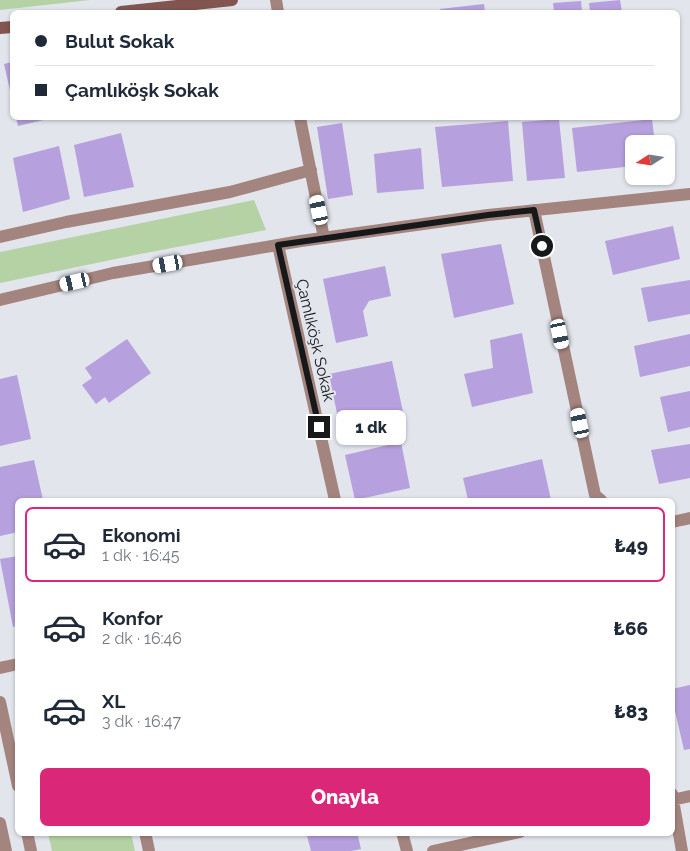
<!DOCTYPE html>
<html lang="tr">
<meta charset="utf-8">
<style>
:root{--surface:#fff;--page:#f2f2f3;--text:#1f2937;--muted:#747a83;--line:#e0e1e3;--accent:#db2777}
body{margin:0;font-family:Raleway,sans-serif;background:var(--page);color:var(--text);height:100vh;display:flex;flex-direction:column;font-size:19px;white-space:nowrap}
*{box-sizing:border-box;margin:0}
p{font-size:16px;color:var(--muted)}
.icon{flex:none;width:28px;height:28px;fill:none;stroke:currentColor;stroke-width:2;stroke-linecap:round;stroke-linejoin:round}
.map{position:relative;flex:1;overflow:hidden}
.panel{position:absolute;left:15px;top:498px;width:660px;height:338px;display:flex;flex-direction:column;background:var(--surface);border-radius:8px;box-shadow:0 1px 4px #0004}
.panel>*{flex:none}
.hud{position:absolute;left:10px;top:10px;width:670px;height:110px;border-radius:8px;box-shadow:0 1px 4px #0004;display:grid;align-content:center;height:110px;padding:0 25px;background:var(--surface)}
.needle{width:32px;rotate:258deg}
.buttons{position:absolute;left:625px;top:135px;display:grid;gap:10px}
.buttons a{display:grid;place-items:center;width:50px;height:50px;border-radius:8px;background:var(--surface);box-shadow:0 1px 4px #0004;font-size:25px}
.end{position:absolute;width:22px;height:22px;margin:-11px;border:6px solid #16181a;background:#fff;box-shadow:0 0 0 2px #fff}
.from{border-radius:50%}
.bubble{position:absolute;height:35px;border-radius:8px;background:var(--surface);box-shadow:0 1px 4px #0004;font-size:16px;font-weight:800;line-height:35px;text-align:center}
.car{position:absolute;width:15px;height:30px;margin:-15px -8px;border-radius:6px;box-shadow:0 0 4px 1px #0007;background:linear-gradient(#fff 24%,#345 0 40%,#fff 0 76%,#345 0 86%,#fff 0)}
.hud b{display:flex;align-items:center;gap:18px;height:48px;font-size:19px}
.hud b+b{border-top:1px solid var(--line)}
.hud i{width:12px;height:12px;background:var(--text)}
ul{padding:9px 0 0;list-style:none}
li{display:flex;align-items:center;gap:15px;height:75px;margin:0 10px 8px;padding:0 15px;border:2px solid transparent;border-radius:8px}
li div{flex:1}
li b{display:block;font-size:19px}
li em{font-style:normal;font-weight:800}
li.active{border-color:var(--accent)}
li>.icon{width:45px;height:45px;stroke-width:1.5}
.cta{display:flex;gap:10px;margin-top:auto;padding:10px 25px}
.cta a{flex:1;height:58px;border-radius:8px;background:var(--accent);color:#fff;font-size:20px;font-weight:800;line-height:58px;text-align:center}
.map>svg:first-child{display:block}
</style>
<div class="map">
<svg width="690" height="851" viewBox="0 0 690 851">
<rect width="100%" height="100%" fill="#e2e5ec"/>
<path fill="#b5d2a4" d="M0 0H90L0 10Z
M254 200 266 230 135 255 0 283V252Z
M48 833H131L135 851H52Z"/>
<path fill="#b6a0dd" d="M620 0 622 12H590L589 3Z
M581 1 582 12H554L553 3Z
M484 4 485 12H441L440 9Z
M12 62V99L4 64Z
M16 118H52L18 126Z
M559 119 565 178 527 181 522 122Z
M652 119 655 144H634V166L577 172 572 128Z
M508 121 513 181 442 187 435 127Z
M342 123 353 195 328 199 317 127Z
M121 133 134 187 84 197 74 145Z
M59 146 70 199 23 212 13 158Z
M421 148 424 189 377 193 374 154Z
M673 226 680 259 613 275 605 241Z
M501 244 514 304 454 318 441 254Z
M385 266 391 296 369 301 363 311 368 336 336 343 323 279Z
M690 280V314L648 322 641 288Z
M522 333 533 393 472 407 464 374 493 368 490 340Z
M690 334V366L640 377 634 346Z
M127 339 151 373 109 403 105 397 96 404 82 385 92 378 85 368Z
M392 361 405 421 341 433 329 374Z
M17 375 31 439 0 446V379Z
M690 391V427L668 432 660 397Z
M401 442 410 488 355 500 345 455Z
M690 444V478L659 484 651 450Z
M542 459 551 500H468L463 478Z
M34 460 43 500H18V532L0 536V467Z
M18 556V625L13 627 0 559Z
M690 685V749L684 750 672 698V689Z
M306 832H357L361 849 351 851H311Z"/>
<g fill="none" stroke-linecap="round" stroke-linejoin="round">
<path stroke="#a4847f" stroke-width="12" d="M276 0 278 12
M300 118 324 238
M534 210 595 495 601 500
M0 237 66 222 230 192 311 170
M278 245 335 500
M0 300 113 273 301 241 488 215 690 194
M672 522 690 518
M0 668 18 664
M0 702 18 786
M672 794 682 851
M672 800 690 796
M0 823 6 851
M27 832 31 851
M145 832 149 851
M402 832 407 851
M433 851 520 832"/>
<path stroke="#825550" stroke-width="12" d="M121 12 232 0
M0 28 12 27"/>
</g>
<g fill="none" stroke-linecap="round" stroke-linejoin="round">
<path stroke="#16181a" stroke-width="6" d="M319 427 278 245 488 215 534 210 542 246"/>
</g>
<g text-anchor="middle" stroke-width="4" stroke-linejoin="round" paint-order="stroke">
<g font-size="16" fill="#16181a" stroke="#e2e5ec">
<text transform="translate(316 340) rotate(77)" y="6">Çamlıköşk Sokak</text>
</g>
</g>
</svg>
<div class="buttons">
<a><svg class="needle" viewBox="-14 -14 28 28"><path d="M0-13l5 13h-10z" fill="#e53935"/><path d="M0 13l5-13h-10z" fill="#747a83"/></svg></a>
</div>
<i class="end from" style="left:542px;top:246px"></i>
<i class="end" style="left:319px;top:427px"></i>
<div class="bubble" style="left:336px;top:410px;width:70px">1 dk</div>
<i class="car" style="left:319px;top:210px;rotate:348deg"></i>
<i class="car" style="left:168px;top:264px;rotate:260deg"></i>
<i class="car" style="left:75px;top:282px;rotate:257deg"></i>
<i class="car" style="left:560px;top:334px;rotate:168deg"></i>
<i class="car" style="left:580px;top:423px;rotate:348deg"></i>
<div class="hud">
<b><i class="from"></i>Bulut Sokak</b>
<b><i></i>Çamlıköşk Sokak</b>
</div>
<section class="panel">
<ul>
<li class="active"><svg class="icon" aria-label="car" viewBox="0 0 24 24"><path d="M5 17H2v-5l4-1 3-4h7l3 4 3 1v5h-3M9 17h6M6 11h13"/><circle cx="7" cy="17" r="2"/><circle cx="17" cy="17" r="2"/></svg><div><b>Ekonomi</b><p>1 dk · 16:45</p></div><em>₺49</em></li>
<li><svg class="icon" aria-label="car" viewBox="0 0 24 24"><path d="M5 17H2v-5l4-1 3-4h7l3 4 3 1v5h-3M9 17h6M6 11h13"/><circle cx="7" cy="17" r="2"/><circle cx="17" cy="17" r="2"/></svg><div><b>Konfor</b><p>2 dk · 16:46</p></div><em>₺66</em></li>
<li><svg class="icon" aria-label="car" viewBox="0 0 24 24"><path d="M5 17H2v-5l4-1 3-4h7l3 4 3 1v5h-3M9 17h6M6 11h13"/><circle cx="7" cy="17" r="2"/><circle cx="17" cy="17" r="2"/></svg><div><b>XL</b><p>3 dk · 16:47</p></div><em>₺83</em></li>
</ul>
<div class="cta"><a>Onayla</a></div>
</section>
</div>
